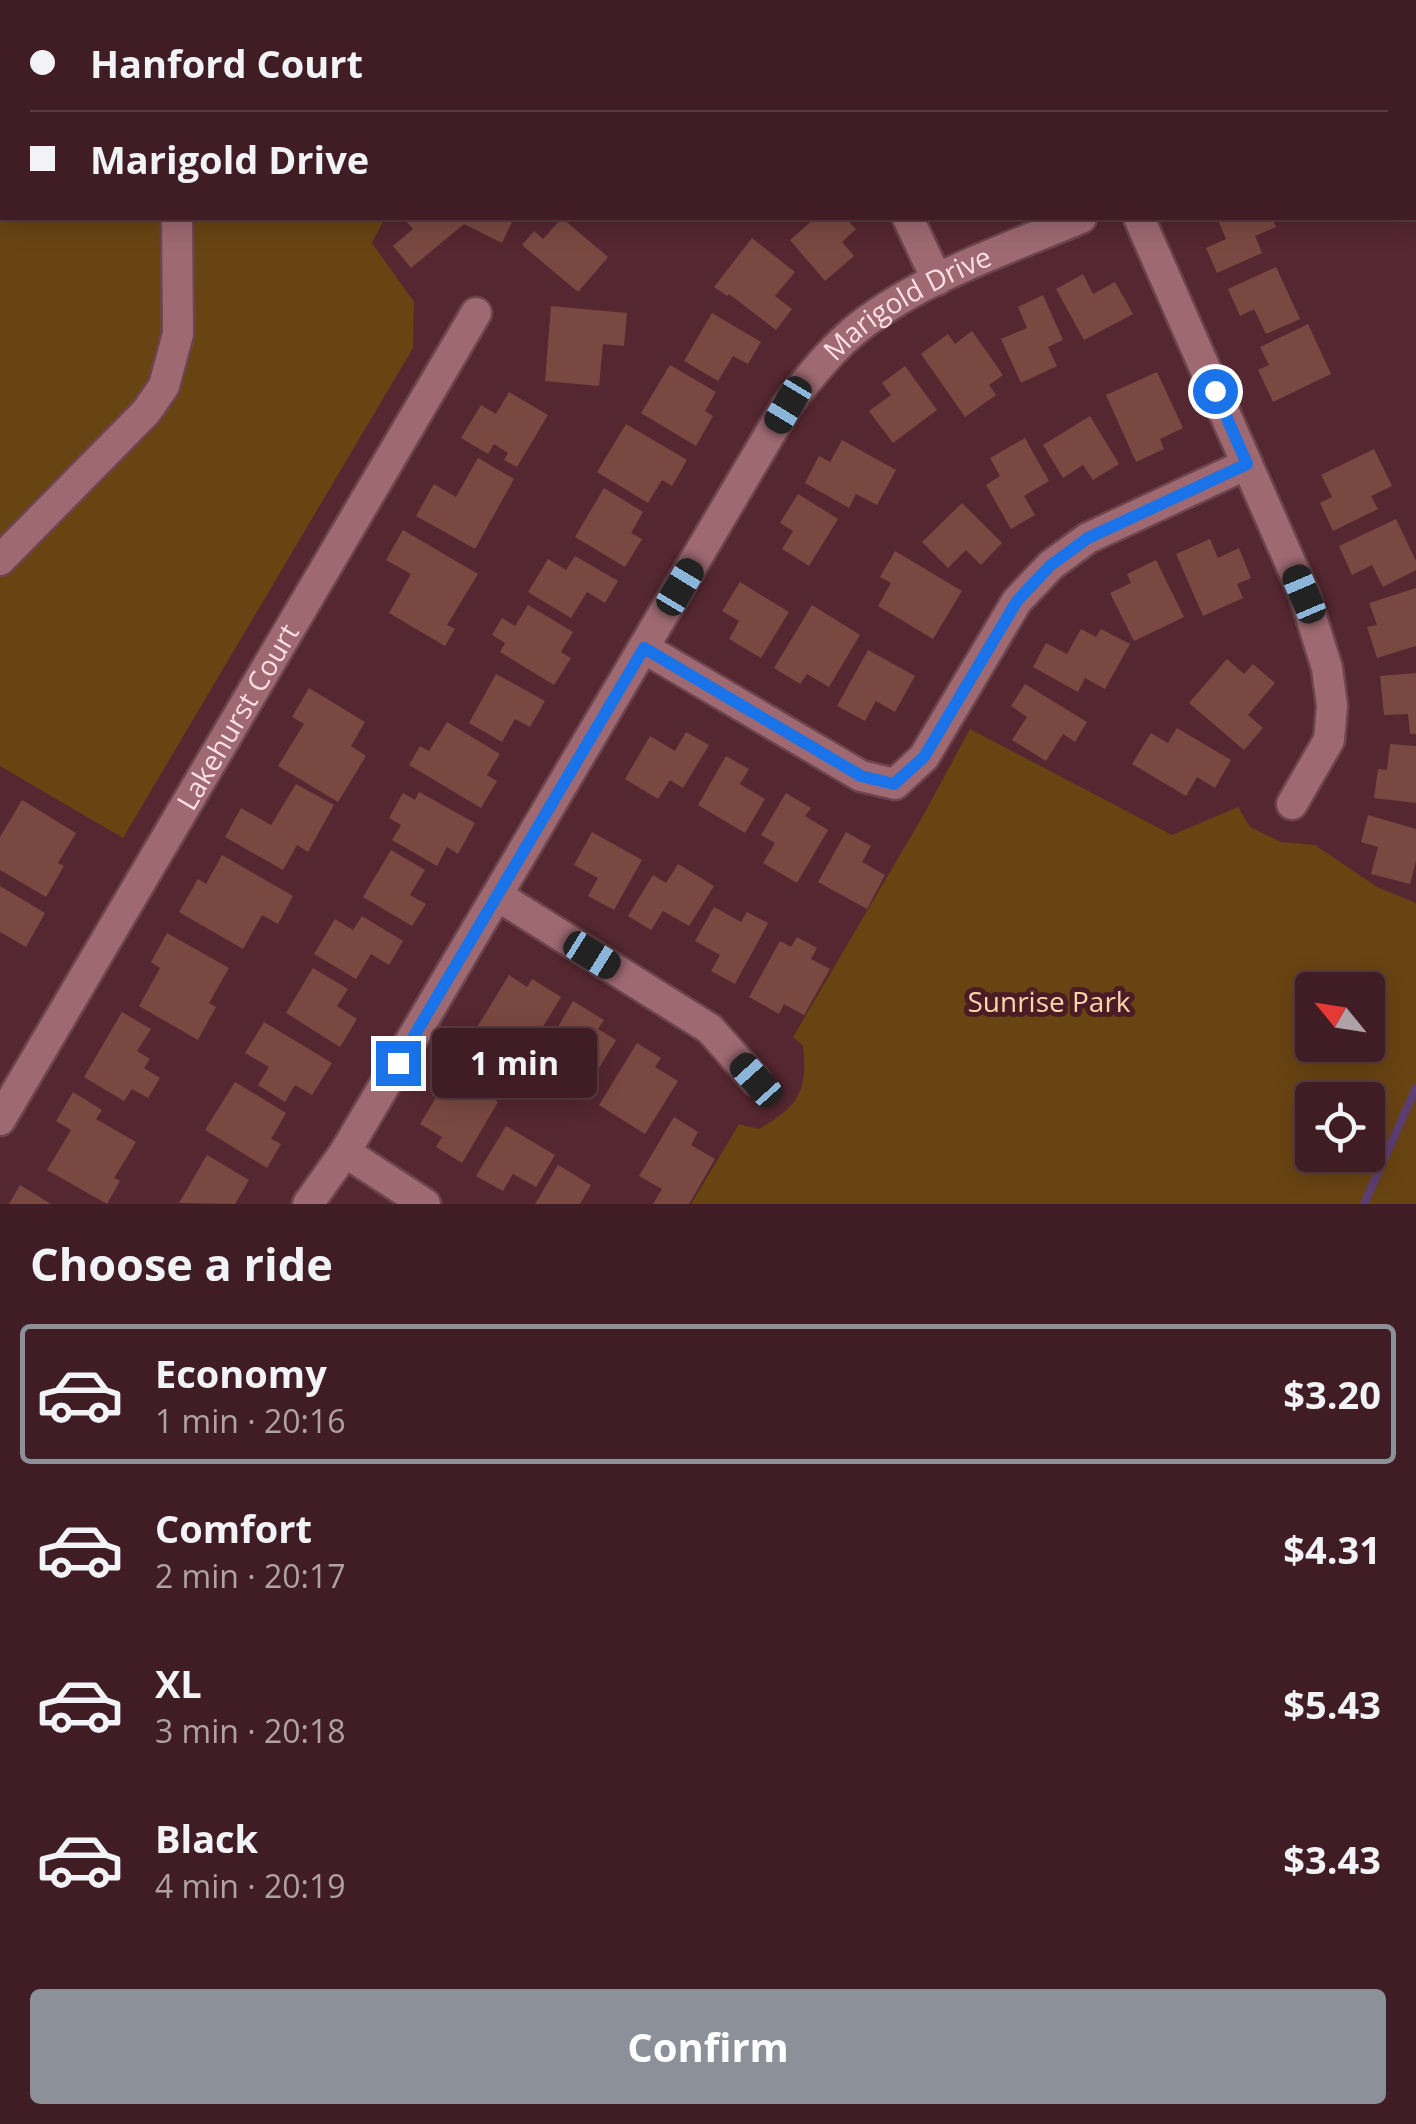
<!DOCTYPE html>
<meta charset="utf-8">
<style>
:root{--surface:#401d24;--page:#4b2a31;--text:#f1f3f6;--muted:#aea2a6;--line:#593b41;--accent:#8c9099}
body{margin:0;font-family:"Open Sans",sans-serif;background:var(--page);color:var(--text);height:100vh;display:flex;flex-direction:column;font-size:38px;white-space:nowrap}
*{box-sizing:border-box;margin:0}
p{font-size:32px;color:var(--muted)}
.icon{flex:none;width:55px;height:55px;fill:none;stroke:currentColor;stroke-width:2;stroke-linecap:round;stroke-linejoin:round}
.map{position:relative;height:1204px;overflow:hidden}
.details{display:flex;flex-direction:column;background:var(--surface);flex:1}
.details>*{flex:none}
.hud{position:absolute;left:0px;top:0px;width:1418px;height:220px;box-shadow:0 5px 25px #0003,0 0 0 2px var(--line);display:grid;align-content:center;height:220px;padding:0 30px;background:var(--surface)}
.needle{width:65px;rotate:300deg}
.controls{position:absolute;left:1295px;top:972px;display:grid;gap:20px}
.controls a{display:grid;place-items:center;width:90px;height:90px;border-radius:10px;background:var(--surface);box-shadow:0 5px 25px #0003,0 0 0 2px var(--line);font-size:50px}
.end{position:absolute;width:45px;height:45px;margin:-22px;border:12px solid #1a73e8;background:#fff;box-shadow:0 0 0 5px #fff}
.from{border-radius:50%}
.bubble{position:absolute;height:70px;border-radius:10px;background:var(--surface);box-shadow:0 5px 25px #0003,0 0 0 2px var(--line);font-size:32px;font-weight:700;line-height:70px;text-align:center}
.car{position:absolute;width:30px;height:60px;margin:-30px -15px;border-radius:12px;box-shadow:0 0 8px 2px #0007;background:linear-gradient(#222 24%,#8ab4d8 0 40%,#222 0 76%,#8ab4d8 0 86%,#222 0)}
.hud b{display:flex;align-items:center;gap:35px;height:95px;font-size:38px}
.hud b+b{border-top:2px solid var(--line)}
.hud i{width:25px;height:25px;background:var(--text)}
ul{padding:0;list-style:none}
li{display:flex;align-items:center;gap:30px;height:140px;margin:0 20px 15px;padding:0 10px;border:5px solid transparent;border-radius:10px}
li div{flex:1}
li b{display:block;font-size:38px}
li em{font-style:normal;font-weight:700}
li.active{border-color:var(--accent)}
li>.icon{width:90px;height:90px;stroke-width:1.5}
h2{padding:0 30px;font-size:45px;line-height:120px}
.cta{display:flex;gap:20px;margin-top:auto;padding:20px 30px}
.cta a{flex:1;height:115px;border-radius:10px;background:var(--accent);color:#fff;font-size:40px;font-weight:700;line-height:115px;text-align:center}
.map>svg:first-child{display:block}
</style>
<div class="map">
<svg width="1416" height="1204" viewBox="0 0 1416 1204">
<rect width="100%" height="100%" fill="#552730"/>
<path fill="#694413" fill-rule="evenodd" d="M0 0 249 2H2V218H385L372 243 414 302 413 348 123 838 0 766Z
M970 729 1172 835 1238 807 1250 827 1281 842 1315 845 1377 887 1416 903V1204H691L739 1124 759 1129C798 1107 808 1092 803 1046L793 1037 924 814ZM1368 990V1045H1312V990ZM1312 1100H1368V1155H1312Z"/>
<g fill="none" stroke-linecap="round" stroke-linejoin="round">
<path stroke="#5d3e74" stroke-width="8" d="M1364 1204 1416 1088"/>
</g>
<path fill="#794941" d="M412 218H514L502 243 464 224 411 268 393 246 413 229 407 222Z
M562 218 608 257 578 292 522 245 534 231 543 239Z
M815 218H845L856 229 842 242 854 256 825 281 790 240Z
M1217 218H1272L1276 227 1255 236 1262 253 1217 273 1206 248 1226 239Z
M752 238 795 272 775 296 792 309 776 330 729 294 727 296 714 287Z
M1276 267 1300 319 1266 334 1254 309 1240 316 1228 289Z
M1083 274 1093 294 1115 282 1133 314 1084 340 1056 289Z
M1043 295 1063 340 1048 347 1057 366 1021 383 1001 339 1027 328 1018 307Z
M551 306 627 313 624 346 603 344 599 386 545 381Z
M712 313 761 342 748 364 733 356 718 381 684 361Z
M1308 324 1331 374 1273 402 1258 370 1269 365 1260 347Z
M972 331 1003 375 989 385 996 395 965 417 921 354 948 334 955 344Z
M670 365 716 392 705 411 713 416 696 446 641 413Z
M905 366 937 410 893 443 869 411 891 395 882 383Z
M1157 372 1183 428 1160 439 1164 449 1136 462 1106 395Z
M509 392 548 415 517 467 504 460 508 453 494 444 488 454 461 438 481 405 496 414Z
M1090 416 1119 464 1093 480 1083 465 1063 478 1043 445Z
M626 424 687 460 672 486 662 480 648 503 597 472Z
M1025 438 1049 481 1024 496 1035 515 1011 529 986 485 1000 476 990 458Z
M842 440 896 470 877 505 856 494 849 508 805 483 819 456 830 462Z
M1374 449 1392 486 1371 496 1378 509 1333 531 1320 503 1332 497 1321 475Z
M478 458 514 479 475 549 416 516 434 484 456 497Z
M604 488 643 512 631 533 642 539 625 567 575 537Z
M798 494 838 519 809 566 782 549 793 531 780 523Z
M962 503 1002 543 981 565 966 550 948 568 922 542Z
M1396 519 1416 561V570L1383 587 1372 565 1352 575 1339 546Z
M403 530 478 574 447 625 455 629 445 646 389 613 411 574 386 560Z
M1210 539 1218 558 1239 548 1251 578 1237 584 1243 598 1203 616 1176 554Z
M895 551 962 591 933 639 878 606 891 583 880 577Z
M575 556 618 581 605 603 587 592 571 618 528 592 548 559 566 570Z
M1156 560 1184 617 1134 641 1110 593 1131 583 1127 574Z
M740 582 789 612 761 658 729 639 739 621 722 611Z
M1416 588V646L1377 658 1367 627 1377 625 1369 603Z
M528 605 573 632 561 652 571 658 554 685 500 652 505 643 492 635 502 618 515 626Z
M812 605 860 635 829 687 807 674 800 684 774 668Z
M1081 629 1096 637 1101 629 1130 644 1105 689 1085 678 1078 692 1033 667 1046 643 1067 654Z
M868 650 915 676 895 712 876 701 865 721 837 706Z
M1227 659 1244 674 1253 664 1275 683 1248 715 1263 728 1244 750 1189 703Z
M1416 673V734H1410L1408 714 1384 715 1380 676Z
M496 674 545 701 530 727 515 719 502 742 469 723Z
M1025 684 1087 722 1075 742 1063 734 1046 761 1012 740 1027 717 1011 706Z
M309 688 365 722 351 746 366 756 338 802 278 766 304 724 292 717Z
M447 722 500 754 487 775 497 781 481 808 409 765 420 746 429 751Z
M1177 728 1231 760 1215 788 1197 777 1186 796 1132 764 1151 733 1168 743Z
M686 732 709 745 683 788 670 780 658 799 625 779 650 736 675 751Z
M1390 744 1416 746V803L1374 798 1378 769 1387 770Z
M726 756 749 769 740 784 765 799 745 833 698 805Z
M296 784 334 805 308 852 297 845 283 870 225 837 241 808 271 825Z
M419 792 475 823 458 854 447 847 437 866 392 840 401 825 389 818 403 793 415 800Z
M786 793 811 808 805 816 828 830 797 883 763 863 775 843 761 835Z
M22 800 76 833 58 863 64 866 46 897 0 870V837Z
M1368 815 1416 829V861L1410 884 1371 874 1378 847 1361 842Z
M592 832 642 860 614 910 588 896 598 878 574 865Z
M846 832 871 846 862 862 885 875 867 909 818 882Z
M391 850 425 870 410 895 426 904 412 926 363 897Z
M222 855 293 896 278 924 262 915 243 949 179 912 198 879 206 884Z
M678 864 714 886 689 926 663 911 651 930 628 916 653 875 666 883Z
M0 886 45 913 26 947 0 932Z
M714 907 741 922 747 912 768 923 735 984 711 971 720 955 695 941Z
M362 916 403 941 389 965 371 954 356 979 314 954 335 919 353 930Z
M167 933 229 968 209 1003 216 1007 198 1040 139 1006 160 968 151 962Z
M797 937 817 948 811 959 830 969 804 1015 784 1004 779 1014 749 997 780 941 791 947Z
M313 968 348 989 337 1006 357 1019 340 1047 286 1013Z
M509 975 527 987 532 979 561 997 524 1058 476 1029Z
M573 1001 604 1020 598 1029 616 1040 596 1073 548 1044Z
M122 1012 151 1029 137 1051 150 1059 144 1068 160 1078 148 1098 132 1089 124 1101 84 1077Z
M264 1022 332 1063 312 1095 295 1085 285 1102 258 1085 269 1067 245 1053Z
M637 1043 661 1058 655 1067 678 1081 645 1134 599 1105Z
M456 1064 489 1084 484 1093 498 1102 462 1163 436 1147 442 1137 420 1124Z
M235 1082 286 1113 271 1139 281 1144 267 1168 205 1130Z
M73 1092 102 1110 96 1119 136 1142 114 1178 120 1181 107 1204 47 1170 71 1130 56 1121Z
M674 1117 698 1132 691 1145 715 1159 689 1204H653L662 1189 639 1176Z
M506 1126 555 1155 536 1187 513 1174 503 1191 476 1176Z
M207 1155 249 1180 235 1204 179 1203Z
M558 1165 591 1185 580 1204H535Z
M20 1185 51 1204H9Z"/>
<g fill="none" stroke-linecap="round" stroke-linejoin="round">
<g stroke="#6c444d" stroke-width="35">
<g id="minor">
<path d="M132 0 136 2"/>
<path d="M592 0 597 2"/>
<path d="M20 2 25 0"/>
<path d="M775 2 779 0"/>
<path d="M1415 31 1416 30"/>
<path d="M908 218 937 280"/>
<path d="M1139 218 1304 594 1327 668 1332 706 1329 740 1292 804"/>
<path d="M0 560 146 412 164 386 178 334 177 218"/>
<path d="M644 648 861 776 895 784 924 757 1017 601 1051 565 1088 538 1247 464"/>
<path d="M498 896 710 1029 755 1080"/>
<path id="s1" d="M0 1120 476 313"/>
<path d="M345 1152 425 1204"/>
<path id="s2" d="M308 1204 345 1152 787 405C810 377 832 348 860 326 925 276 1007 249 1081 218"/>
</g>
</g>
<use href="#minor" stroke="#9e6971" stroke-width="30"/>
</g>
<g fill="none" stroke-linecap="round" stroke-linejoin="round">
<path stroke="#1a73e8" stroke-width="12" d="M398 1063 644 648 861 776 894 784 924 757 1017 601 1051 565 1088 538 1247 464 1215 391"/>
</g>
<g text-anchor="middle" stroke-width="10" stroke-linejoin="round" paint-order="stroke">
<g font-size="28" fill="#fddee2" stroke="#4a1d26">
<text dy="10" stroke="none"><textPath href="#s2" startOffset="1092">Marigold Drive</textPath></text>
<text dy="10" stroke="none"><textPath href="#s1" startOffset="468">Lakehurst Court</textPath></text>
</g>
<g font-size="28" fill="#fdd5a8" stroke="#4a1d26">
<text x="1049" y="1012">Sunrise Park</text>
</g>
</g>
</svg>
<div class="controls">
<a><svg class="needle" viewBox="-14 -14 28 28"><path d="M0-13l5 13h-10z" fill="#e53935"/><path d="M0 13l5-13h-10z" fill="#aea2a6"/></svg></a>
<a><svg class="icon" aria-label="locate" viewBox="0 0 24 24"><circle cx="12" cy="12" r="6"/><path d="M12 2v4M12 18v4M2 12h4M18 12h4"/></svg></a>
</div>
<i class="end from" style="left:1215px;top:391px"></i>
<i class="end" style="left:398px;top:1063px"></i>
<div class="bubble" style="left:432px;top:1028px;width:165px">1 min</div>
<i class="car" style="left:788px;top:405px;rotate:211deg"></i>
<i class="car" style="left:680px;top:587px;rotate:31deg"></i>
<i class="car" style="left:1304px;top:594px;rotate:337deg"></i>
<i class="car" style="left:592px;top:955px;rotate:122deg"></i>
<i class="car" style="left:756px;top:1080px;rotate:318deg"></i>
<div class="hud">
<b><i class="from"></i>Hanford Court</b>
<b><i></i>Marigold Drive</b>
</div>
</div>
<section class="details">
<h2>Choose a ride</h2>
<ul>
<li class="active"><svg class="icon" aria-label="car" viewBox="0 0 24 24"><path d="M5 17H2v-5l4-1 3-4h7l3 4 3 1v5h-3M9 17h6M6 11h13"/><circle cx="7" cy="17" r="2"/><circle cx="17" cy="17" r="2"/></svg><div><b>Economy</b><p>1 min · 20:16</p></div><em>$3.20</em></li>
<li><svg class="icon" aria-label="car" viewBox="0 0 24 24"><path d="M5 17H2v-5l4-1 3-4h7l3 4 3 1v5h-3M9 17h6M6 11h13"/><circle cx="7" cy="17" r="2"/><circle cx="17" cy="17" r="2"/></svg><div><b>Comfort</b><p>2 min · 20:17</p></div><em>$4.31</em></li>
<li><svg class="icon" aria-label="car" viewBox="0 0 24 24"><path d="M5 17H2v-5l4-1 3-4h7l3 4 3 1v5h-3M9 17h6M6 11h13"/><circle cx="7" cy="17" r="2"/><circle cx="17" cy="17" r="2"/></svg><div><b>XL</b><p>3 min · 20:18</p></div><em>$5.43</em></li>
<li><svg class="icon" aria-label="car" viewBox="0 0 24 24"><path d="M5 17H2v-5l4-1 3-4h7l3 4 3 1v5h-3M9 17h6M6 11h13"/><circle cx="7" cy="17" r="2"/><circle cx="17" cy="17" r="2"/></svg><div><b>Black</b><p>4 min · 20:19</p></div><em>$3.43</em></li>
</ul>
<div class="cta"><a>Confirm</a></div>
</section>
